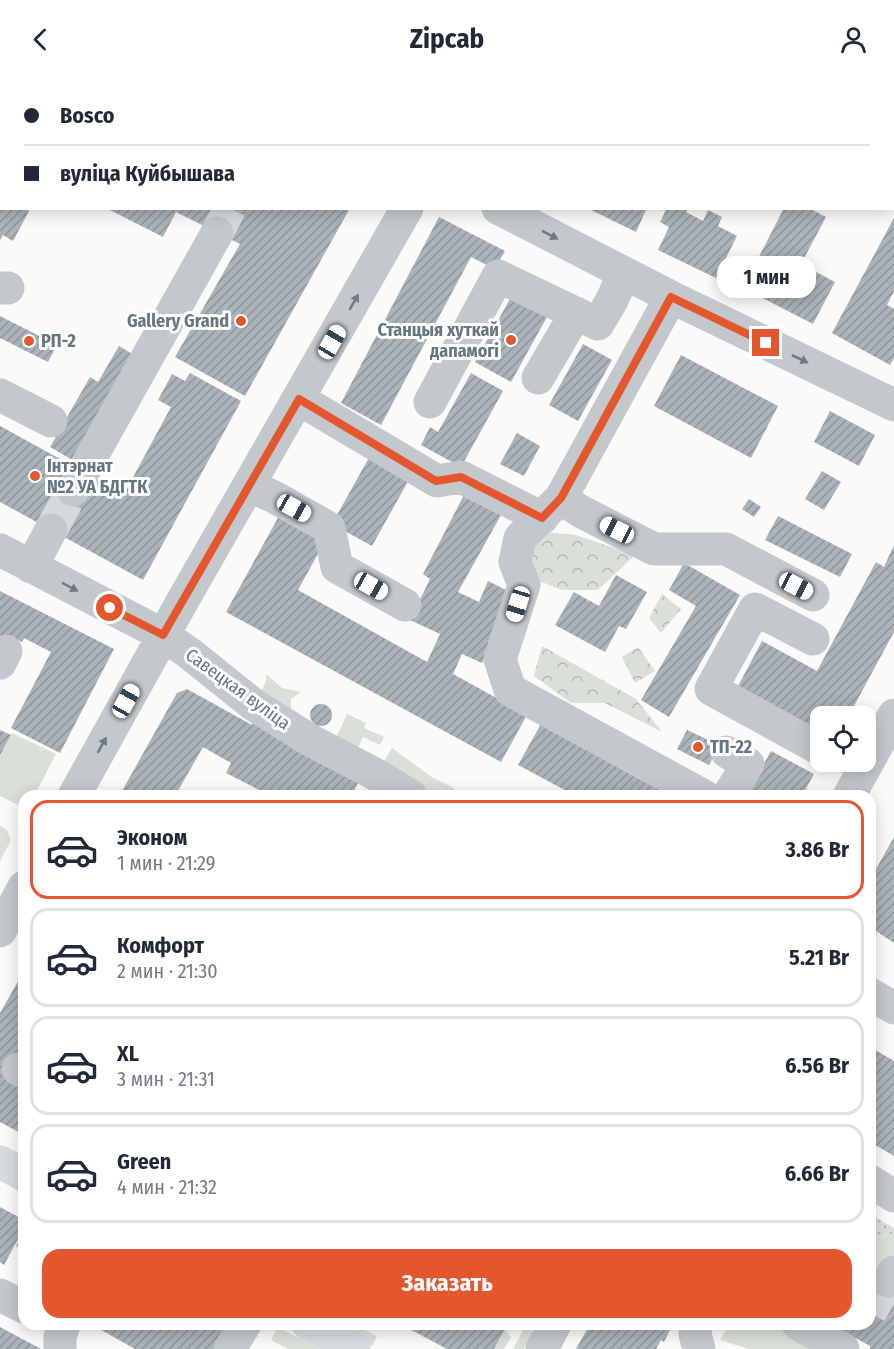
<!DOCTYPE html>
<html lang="ru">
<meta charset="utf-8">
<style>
:root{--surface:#fff;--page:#f6f6f7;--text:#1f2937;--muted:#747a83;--line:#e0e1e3;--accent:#e4572e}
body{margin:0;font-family:"Fira Sans Condensed",sans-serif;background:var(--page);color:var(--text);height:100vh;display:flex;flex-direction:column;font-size:22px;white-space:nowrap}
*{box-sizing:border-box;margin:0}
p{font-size:20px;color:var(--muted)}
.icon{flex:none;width:33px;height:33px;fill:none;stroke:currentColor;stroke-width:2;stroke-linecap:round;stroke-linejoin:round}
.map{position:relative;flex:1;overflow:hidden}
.details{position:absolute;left:18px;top:712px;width:858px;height:540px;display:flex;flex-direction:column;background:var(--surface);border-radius:18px;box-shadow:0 3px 15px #0003}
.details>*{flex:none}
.top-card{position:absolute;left:0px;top:0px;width:894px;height:132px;box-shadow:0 3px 15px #0003;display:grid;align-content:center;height:132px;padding:0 24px;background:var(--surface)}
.fabs{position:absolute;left:810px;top:628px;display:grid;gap:12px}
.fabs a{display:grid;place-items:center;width:66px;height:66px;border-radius:12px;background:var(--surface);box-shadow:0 3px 15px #0003;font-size:30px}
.end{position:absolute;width:27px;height:27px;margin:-14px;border:8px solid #e4572e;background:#fff;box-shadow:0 0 0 3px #fff}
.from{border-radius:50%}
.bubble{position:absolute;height:42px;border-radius:18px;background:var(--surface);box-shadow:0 3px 15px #0003;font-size:20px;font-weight:700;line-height:42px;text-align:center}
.car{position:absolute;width:18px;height:36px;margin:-18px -9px;border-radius:8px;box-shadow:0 0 4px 2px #0007;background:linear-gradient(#fff 24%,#345 0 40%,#fff 0 76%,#345 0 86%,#fff 0)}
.top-card b{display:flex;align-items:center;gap:21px;height:57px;font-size:22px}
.top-card b+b{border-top:2px solid var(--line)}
.top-card i{width:15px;height:15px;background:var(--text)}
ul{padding:10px 0 0;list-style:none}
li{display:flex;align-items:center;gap:18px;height:99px;margin:0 12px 9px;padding:0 12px;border:3px solid var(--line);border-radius:18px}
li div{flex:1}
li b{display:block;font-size:22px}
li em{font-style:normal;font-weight:700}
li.selected{border-color:var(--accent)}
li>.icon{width:54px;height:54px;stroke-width:1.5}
.cta{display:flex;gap:12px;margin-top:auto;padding:12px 24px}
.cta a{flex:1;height:69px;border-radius:18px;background:var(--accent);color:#fff;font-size:24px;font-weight:700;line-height:69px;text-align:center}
header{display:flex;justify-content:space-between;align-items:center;height:78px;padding:0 24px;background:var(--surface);font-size:27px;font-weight:700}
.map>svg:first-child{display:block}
</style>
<header><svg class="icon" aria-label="back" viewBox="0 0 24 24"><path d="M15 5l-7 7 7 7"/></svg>Zipcab<svg class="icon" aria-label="person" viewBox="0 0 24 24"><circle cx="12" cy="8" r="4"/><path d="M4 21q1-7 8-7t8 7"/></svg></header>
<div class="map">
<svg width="894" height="1271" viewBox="0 0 894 1271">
<defs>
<pattern id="forest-crowns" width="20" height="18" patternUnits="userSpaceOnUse" patternTransform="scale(1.5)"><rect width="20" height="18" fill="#dadfd7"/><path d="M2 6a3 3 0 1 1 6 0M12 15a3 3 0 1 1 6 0" fill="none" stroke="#b4b9b4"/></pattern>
<pattern id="park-dots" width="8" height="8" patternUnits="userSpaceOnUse" patternTransform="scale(1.5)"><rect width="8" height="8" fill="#dadfd7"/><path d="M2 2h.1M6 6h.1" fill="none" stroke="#b4b9b4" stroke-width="1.8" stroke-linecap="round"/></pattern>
<pattern id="building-hatch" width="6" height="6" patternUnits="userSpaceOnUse" patternTransform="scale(1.5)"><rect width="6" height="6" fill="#aab3b9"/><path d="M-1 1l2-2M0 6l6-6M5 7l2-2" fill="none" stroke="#8e969c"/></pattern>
</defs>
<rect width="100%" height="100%" fill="#fafaf8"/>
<path fill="#e8e9e9" d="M612 0H817L816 2Z"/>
<path fill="#dadfd7" d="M266 596 282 610 301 614 291 621V634L261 614 266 603Z
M347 636 366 645 364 650 384 659 380 667 363 659 358 670 336 660Z
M12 655 56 676 34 718H24V727L20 728 0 718V677Z
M392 670 433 700 454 710 453 718H431L393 697 383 685Z
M0 748 7 752 11 762 0 783Z
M894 1155V1177L880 1195 870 1189V1157L875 1160Z
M330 1247H355L377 1258 372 1268Z
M729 1247H774L820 1271H749L720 1262Z
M278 1249 319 1271H288L271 1262Z
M525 1249 534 1254 524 1271H513Z
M505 1251 511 1259 504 1271H494Z"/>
<path fill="url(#forest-crowns)" d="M545 454 576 457 635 477 598 512H562L534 501 525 479Z
M662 516 681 531 661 555 649 540Z
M542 568 636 621 662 654 605 625H571L534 598Z
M638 569 655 593 635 605 622 579Z"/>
<path fill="url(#park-dots)" d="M870 1136 894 1150V1155L874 1160 870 1157Z"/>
<path fill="url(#building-hatch)" d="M0 130H25L29 133 13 163 3 157 0 162Z
M106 130H350L245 318 175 279 240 166 176 134 163 159Z
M587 130H647L636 154Z
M667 130H688L686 134 703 143 708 132 722 139 718 148 737 158 716 200 658 172 669 149 660 144Z
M784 130H809L826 139 801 186 835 204 813 246 743 210Z
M439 139 505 173 495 191 471 179 381 347 341 325Z
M894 140V213L887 227 894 231V280L890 287 832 255Z
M511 219 547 239 511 304 475 284Z
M0 238 57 267 48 284 0 260Z
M583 266 612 282 578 343 549 327Z
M119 268 137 279 76 384 50 369 90 299 98 304Z
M681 277 778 328 751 380 654 328Z
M190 295 241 323 143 502 0 424V348L124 416 171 329 158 322 172 296 185 303Z
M471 295 503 313 461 389 421 367 430 349 438 354Z
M830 333 875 357 859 388 814 364Z
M517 355 540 368 524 398 500 386Z
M371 376 411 398 372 468 332 446Z
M822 393 841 404 824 432 805 421Z
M464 417 501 437 458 514 479 524 488 503 514 516 482 585 462 576 453 596 527 637 501 684 226 534 279 438 325 463 298 512 427 584 440 556 410 542 430 501 423 496Z
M749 421 761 429 754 439 742 431Z
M778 438 852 476 840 499 765 462Z
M894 467V554L848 639H820V655L737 610 762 563 817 593 876 484 884 489Z
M684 485 740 517 669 639 641 622 696 528 669 512Z
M616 497 647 514 626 551 619 548 605 574 555 547 574 514 599 528Z
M0 513 114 571 60 675 11 650 51 574 24 560 22 564 9 558 0 564Z
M187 611 252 647 253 644 360 702 351 718H271L226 695 231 685 203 669 175 718H133L122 713 177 615Z
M310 637a11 11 0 1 1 22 0a11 11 0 1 1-22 0Z
M541 646 673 718H576L518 687Z
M0 652 11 657 0 677Z
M687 652 719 667 709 687 677 671Z
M771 673 814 696 802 718H746Z
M894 759V865L870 849V802Z
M24 893V980L11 1003 24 1010V1057L0 1044V935Z
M870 969 894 983V1078L870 1064Z
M0 1129 24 1142V1150L4 1187 0 1184Z
M24 1153V1173L16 1168Z
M870 1196 894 1205V1271H870V1268L843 1253 847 1246H870Z
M97 1246H214L228 1254 218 1271H135L96 1249Z
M400 1246H502L506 1249 494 1271H447Z
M590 1246 595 1248 596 1246H673L664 1264 661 1262 656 1271H576Z
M0 1249 41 1271H0Z"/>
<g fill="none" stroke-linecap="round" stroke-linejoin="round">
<path stroke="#d5d9db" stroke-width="33" stroke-dasharray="33 16" stroke-linecap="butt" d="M217 155 230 130
M51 452 73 412
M870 1235 888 1203"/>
<path stroke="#c3c8cc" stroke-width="33" d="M239 0 242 2
M477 2 478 0
M892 67 894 68
M0 95 2 96
M498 130 671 219 894 327
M0 210H8
M671 219 561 420 520 460 515 484 524 507 500 581 510 612 704 718
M538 300 576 235
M0 317 51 343
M299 321 437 403 461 399 542 440
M430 324 498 198 598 246 612 222 624 195
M249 407 276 420 329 450 337 489 405 527
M73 412 217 155
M561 420 580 433 654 471H726L813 517
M0 472 163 557 189 575 254 627 308 661 373 695 411 718
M31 489 51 452
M813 561 755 531 711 611 820 671
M0 585 6 573
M727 674 748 686 728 718
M74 718 183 522 407 130
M849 718 894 637
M0 853 24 809
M870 916 894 930
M18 991 24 994
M870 1103 894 1118
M888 1203 894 1194
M0 1217 24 1229
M696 1246 695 1256 699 1271
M798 1246 843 1271
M60 1271V1259L63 1250
M230 1271 245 1246
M542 1271 555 1246"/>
<path stroke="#d6dbdf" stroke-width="33" d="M0 1084 24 1097
M308 1246 354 1271"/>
</g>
<defs><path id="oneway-solid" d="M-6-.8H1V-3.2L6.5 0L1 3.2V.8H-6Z" transform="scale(1.5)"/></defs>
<g fill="#6a7a87">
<use href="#oneway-solid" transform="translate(550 157) rotate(27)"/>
<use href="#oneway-solid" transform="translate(354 224) rotate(-60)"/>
<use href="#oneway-solid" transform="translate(800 281) rotate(26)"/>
<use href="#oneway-solid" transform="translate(70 509) rotate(28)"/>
<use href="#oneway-solid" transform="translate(102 667) rotate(-61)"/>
</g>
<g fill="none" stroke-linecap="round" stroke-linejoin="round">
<path stroke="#e4572e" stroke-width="8" d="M110 530 163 557 299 321 436 403 461 399 542 440 561 420 671 219 766 265"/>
</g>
<g fill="#e4572e" stroke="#fff" stroke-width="2">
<circle cx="241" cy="243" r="6"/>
<circle cx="511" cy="262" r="6"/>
<circle cx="29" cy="263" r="6"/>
<circle cx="35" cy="398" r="6"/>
<circle cx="698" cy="669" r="6"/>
</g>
<g text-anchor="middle" stroke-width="6" stroke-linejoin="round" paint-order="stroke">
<g font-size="18" font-weight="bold" fill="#657683" stroke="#fff" text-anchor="start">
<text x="229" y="249" text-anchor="end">Gallery Grand</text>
<text x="499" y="258" text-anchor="end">Станцыя хуткай<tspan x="499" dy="21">дапамогі</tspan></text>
<text x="41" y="269">РП-2</text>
<text x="47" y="394">Інтэрнат<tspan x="47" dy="21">№2 УА БДГТК</tspan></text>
<text x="710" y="675">ТП-22</text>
</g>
<g font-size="18" fill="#657683" stroke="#fff">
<text transform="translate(238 611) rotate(36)" y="6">Савецкая вуліца</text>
</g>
</g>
</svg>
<div class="fabs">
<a><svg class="icon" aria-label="locate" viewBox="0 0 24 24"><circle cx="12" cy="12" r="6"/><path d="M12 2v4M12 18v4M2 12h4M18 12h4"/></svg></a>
</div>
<i class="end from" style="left:110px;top:530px"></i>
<i class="end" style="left:766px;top:265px"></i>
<div class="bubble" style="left:717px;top:178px;width:99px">1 мин</div>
<i class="car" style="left:332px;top:264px;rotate:30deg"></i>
<i class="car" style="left:294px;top:430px;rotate:119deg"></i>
<i class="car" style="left:617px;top:452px;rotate:297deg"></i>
<i class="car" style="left:371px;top:508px;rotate:119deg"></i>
<i class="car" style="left:796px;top:508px;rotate:118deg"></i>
<i class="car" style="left:518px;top:526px;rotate:197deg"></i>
<i class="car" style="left:126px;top:623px;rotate:29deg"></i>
<div class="top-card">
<b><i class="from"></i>Bosco</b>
<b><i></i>вуліца Куйбышава</b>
</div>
<section class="details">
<ul>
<li class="selected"><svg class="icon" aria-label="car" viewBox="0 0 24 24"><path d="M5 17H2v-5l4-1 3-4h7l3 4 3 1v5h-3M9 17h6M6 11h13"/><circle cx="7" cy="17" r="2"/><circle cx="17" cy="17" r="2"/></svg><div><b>Эконом</b><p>1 мин · 21:29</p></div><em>3.86 Br</em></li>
<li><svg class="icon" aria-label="car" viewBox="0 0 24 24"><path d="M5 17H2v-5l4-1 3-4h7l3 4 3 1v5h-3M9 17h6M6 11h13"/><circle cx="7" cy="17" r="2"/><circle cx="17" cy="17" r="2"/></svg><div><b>Комфорт</b><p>2 мин · 21:30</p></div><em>5.21 Br</em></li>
<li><svg class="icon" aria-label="car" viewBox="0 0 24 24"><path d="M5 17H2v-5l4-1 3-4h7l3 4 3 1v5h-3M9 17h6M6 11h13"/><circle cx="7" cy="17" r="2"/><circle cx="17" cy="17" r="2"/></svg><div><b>XL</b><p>3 мин · 21:31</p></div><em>6.56 Br</em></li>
<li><svg class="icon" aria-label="car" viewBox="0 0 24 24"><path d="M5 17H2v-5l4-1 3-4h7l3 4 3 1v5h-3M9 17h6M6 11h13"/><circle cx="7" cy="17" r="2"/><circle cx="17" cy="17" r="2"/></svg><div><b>Green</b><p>4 мин · 21:32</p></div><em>6.66 Br</em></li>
</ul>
<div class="cta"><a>Заказать</a></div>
</section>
</div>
